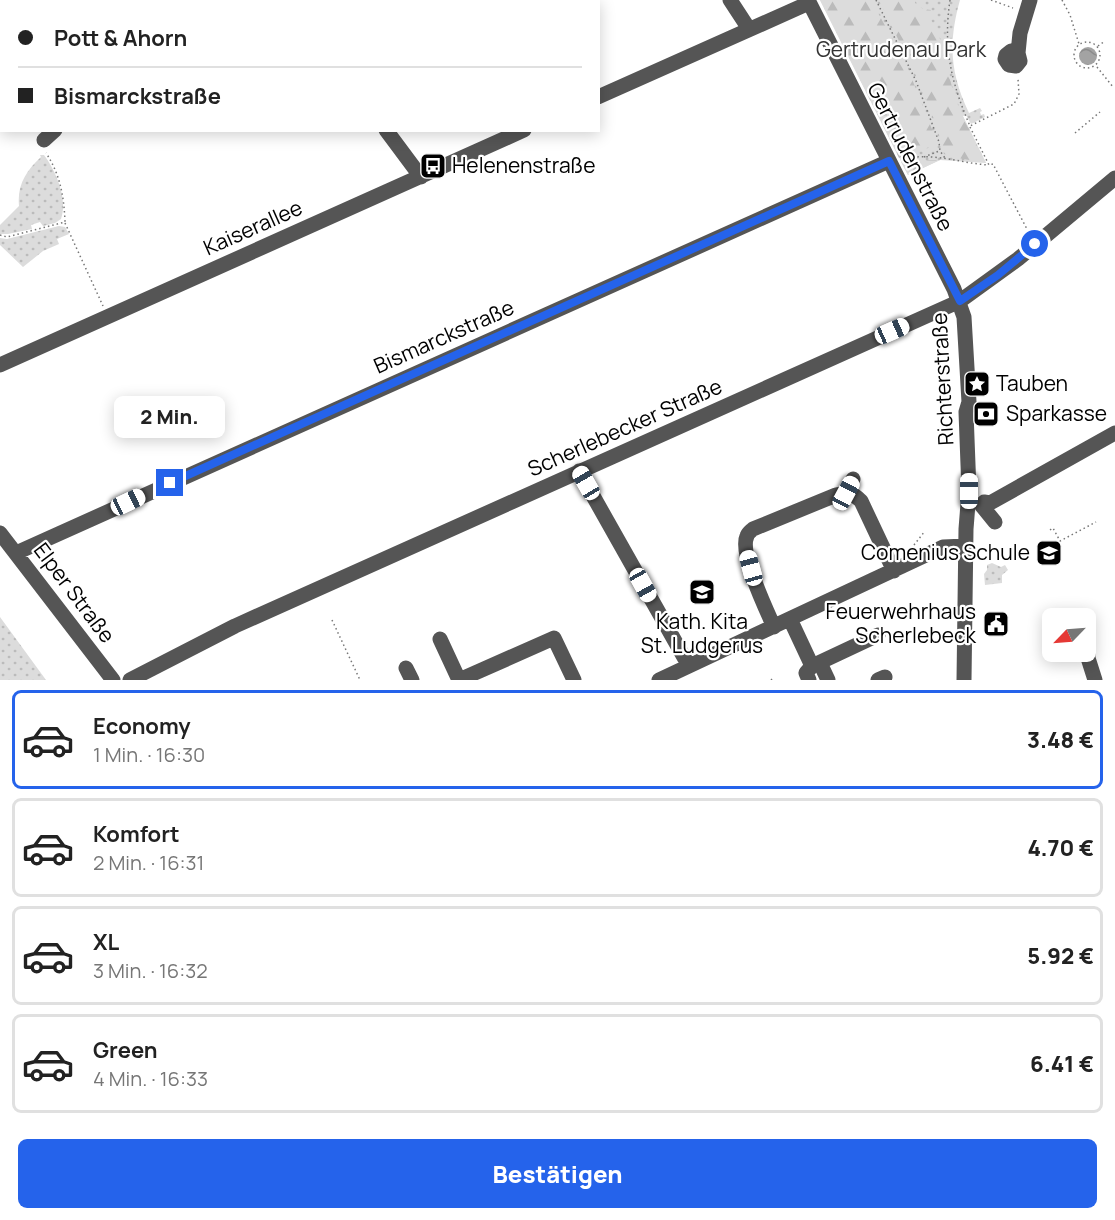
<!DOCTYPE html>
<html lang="de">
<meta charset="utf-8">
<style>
:root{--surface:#fff;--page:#f6f6f6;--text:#222;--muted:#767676;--line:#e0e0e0;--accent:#2563eb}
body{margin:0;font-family:Manrope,sans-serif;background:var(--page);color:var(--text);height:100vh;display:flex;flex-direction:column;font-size:22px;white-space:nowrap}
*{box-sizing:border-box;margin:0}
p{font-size:20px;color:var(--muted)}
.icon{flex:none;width:33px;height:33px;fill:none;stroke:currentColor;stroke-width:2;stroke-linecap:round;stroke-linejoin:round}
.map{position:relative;height:680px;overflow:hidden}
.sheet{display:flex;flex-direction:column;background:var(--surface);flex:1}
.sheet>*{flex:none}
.guide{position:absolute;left:0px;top:0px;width:600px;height:132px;box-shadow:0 3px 15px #0003;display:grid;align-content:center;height:132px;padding:0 18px;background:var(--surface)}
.needle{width:39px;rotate:245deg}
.controls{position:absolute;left:1042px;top:608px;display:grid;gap:12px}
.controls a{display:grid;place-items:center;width:54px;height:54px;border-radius:9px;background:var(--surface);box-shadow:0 3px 15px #0003;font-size:30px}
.end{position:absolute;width:27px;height:27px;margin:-14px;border:8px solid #2563eb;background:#fff;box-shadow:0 0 0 3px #fff}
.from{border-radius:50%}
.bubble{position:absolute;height:42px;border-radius:9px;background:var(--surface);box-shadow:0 3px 15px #0003;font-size:20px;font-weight:800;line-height:42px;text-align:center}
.car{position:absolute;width:18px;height:36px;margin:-18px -9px;border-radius:8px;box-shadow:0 0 4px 2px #0007;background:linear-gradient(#fff 24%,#345 0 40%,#fff 0 76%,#345 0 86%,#fff 0)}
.guide b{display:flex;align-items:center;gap:21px;height:57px;font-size:22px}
.guide b+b{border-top:2px solid var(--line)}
.guide i{width:15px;height:15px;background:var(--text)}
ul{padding:10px 0 0;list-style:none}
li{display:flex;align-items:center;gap:18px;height:99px;margin:0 12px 9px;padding:0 6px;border:3px solid var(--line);border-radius:9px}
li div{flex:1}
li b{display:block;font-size:22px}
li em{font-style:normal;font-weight:800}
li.current{border-color:var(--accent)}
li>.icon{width:54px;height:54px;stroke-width:1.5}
.action{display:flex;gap:12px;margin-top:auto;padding:12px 18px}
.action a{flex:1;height:69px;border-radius:9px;background:var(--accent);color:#fff;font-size:24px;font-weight:800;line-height:69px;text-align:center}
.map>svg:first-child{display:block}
</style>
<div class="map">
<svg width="1115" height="680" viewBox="0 0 1115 680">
<defs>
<pattern id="grass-dots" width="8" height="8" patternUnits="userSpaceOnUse" patternTransform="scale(1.5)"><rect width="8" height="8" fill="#dcdcdc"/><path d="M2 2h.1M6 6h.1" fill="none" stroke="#bbb" stroke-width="1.8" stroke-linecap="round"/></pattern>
<pattern id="forest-firs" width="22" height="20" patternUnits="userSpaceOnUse" patternTransform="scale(1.5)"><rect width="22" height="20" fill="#dcdcdc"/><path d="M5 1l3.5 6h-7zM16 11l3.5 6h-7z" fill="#bbb"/></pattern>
<pattern id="water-waves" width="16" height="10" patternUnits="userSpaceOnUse" patternTransform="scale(1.5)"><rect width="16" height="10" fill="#a3a3a3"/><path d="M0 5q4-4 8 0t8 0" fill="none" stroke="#8b8b8b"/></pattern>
</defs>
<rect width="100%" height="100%" fill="#fff"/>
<path fill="url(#grass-dots)" d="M820 0H960C948 43 950 73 969 113L980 108 982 111 980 112 981 115 984 114 985 117 971 124 966 115 963 116 986 163 940 160 908 175Z
M40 155H44C56 171 68 199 61 219L55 223 43 226 40 222 31 225 32 229 8 234H0V225L19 206C17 185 26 171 41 157Z
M59 226 65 227 69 234 57 239 59 244 43 251 23 267 0 245V238L7 239Z
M992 563 1001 567 1005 565 1008 570 1002 575V583L985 585 984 574 987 570V565Z
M0 617 46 680H0Z"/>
<path fill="url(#forest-firs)" d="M820 0H871L906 64 937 142C926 150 913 154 899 158Z
M879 0H915V3L923 9 931 10 929 16 942 43 941 50C949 63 949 79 954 94 962 118 975 140 986 163L947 156 943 151 937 127 921 86Z
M910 160H940L908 175 901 162Z"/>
<path fill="url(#water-waves)" d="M1079 56a9 9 0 1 1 18 0a9 9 0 1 1-18 0Z"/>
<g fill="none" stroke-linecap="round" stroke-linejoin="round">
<path stroke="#777" stroke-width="1.5" stroke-dasharray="1.5 3" stroke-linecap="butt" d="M876 0 916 81 939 142 940 151 945 158
M950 0C943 48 951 82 970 126L1014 104 1019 94 1018 79
M991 0 1013 8
M1062 0 1070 15 1079 44
M63 2 65 0
M1074 55a13 13 0 1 1 26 0a13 13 0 1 1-26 0Z
M0 46 2 45
M1098 46 1105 41
M1097 67 1113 87
M970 127 989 165 993 164 1029 233
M1075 133 1100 112
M924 157 939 151
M904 159C932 152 960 163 988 165
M65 223 103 306
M0 235 7 237 65 222C64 196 60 174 46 153
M1050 530 1053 528 1060 541 1096 522
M914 545 925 531
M332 620 360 680
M771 680 772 679"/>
<path stroke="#555" stroke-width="15" d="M290 0 291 2
M510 0 511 2
M730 0 749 29
M808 0 954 289 964 317 969 402 966 412 969 491 966 529 964 680
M1018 53 1011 51 1006 55 1005 59 1009 65 1016 66 1020 61 1018 53 1020 33 1030 0
M598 97 809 3
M386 130 421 177
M44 140 55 130
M0 365 524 130
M579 471 689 666
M846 493 853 479
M984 502 990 503 1115 433
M982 506 995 522
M0 533 113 680
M16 553 889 161
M790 619 812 666 806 673 809 680
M774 627C766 609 739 553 747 536 748 533 751 531 753 529L836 495C848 492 853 493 861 501L894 571
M440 639 459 680
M1088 644V658L1095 680
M820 663 828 680
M812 666 878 635
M406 668 412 680
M130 680 235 626 960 301 1018 259 1115 178
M459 680 554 638 574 680
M659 680 943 547 966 546
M878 680 885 677"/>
</g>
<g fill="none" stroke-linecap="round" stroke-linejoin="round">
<path stroke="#2563eb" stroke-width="8" d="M170 483 889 161 960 301 998 275 1035 244"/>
</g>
<defs>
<g id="bus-square" transform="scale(1.35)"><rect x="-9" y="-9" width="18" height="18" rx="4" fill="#000" stroke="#fff"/><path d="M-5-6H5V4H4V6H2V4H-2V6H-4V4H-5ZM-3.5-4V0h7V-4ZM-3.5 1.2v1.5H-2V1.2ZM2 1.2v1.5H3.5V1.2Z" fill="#fff"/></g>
<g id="sight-square" transform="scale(1.35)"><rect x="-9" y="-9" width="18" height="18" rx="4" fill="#000" stroke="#fff"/><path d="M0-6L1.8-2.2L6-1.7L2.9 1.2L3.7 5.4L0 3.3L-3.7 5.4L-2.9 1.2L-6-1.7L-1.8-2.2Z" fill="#fff"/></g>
<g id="bank-square" transform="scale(1.35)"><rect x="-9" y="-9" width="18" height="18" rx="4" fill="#000" stroke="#fff"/><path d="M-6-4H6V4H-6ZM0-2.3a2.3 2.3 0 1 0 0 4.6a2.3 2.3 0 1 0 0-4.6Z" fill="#fff"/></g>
<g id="school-square" transform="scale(1.35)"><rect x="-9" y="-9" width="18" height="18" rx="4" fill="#000" stroke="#fff"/><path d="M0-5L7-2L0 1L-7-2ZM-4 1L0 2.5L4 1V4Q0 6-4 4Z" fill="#fff"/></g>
<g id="civic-square" transform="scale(1.35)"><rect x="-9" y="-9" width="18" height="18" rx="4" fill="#000" stroke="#fff"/><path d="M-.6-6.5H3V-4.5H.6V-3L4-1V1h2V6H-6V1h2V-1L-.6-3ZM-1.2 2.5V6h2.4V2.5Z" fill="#fff"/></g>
</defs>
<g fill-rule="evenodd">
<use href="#bus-square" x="433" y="166"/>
<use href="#sight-square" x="977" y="384"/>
<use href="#bank-square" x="986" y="414"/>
<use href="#school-square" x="1049" y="553"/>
<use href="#school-square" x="702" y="592"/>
<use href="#civic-square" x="996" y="624"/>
</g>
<g text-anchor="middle" stroke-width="4.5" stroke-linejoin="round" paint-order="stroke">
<g font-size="21" fill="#333" stroke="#fff">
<text x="901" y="57">Gertrudenau Park</text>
</g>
<g font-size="21" fill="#000" stroke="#fff">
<text transform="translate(910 157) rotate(63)" y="7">Gertrudenstraße</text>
<text transform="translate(253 228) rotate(-24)" y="7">Kaiserallee</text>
<text transform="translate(444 337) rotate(-24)" y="7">Bismarckstraße</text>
<text transform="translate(943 379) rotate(-93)" y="7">Richterstraße</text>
<text transform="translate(625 428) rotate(-24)" y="7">Scherlebecker Straße</text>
<text transform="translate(74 593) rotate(53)" y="7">Elper Straße</text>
</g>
<g font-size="21" fill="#000" stroke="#fff" text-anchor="start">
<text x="452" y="173">Helenenstraße</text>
<text x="996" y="391">Tauben</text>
<text x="1006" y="421">Sparkasse</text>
<text x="1030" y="560" text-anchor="end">Comenius Schule</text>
<text x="976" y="619" text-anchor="end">Feuerwehrhaus<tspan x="976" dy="24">Scherlebeck</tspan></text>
<text x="702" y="629" text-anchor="middle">Kath. Kita<tspan x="702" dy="24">St. Ludgerus</tspan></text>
</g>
</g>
</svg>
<div class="controls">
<a><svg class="needle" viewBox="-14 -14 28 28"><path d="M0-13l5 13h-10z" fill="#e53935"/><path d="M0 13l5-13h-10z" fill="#767676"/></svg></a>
</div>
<i class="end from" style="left:1035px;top:244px"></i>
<i class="end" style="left:170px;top:483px"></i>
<div class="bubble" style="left:114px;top:396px;width:111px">2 Min.</div>
<i class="car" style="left:892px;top:331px;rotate:66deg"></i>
<i class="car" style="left:586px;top:483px;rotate:330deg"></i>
<i class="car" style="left:969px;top:491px;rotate:0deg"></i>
<i class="car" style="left:846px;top:493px;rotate:28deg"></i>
<i class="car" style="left:128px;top:502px;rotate:65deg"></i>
<i class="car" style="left:751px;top:568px;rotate:345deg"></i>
<i class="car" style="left:643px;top:585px;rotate:151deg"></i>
<div class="guide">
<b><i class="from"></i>Pott &amp; Ahorn</b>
<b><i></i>Bismarckstraße</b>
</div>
</div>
<section class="sheet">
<ul>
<li class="current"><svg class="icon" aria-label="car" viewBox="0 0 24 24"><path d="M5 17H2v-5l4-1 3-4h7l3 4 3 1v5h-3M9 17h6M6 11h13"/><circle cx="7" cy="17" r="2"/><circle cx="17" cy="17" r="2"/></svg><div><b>Economy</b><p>1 Min. · 16:30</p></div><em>3.48 €</em></li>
<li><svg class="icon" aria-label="car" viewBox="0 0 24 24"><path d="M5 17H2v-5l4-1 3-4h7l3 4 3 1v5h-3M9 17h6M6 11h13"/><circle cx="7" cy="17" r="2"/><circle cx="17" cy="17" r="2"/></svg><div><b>Komfort</b><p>2 Min. · 16:31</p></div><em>4.70 €</em></li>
<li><svg class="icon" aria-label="car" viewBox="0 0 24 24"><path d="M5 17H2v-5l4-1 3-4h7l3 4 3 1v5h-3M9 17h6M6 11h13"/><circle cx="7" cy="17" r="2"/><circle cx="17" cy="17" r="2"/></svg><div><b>XL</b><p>3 Min. · 16:32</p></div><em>5.92 €</em></li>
<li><svg class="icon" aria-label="car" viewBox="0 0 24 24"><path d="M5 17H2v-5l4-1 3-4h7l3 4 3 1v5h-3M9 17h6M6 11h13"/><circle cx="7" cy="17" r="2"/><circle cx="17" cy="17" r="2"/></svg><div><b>Green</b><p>4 Min. · 16:33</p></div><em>6.41 €</em></li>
</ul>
<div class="action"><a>Bestätigen</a></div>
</section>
